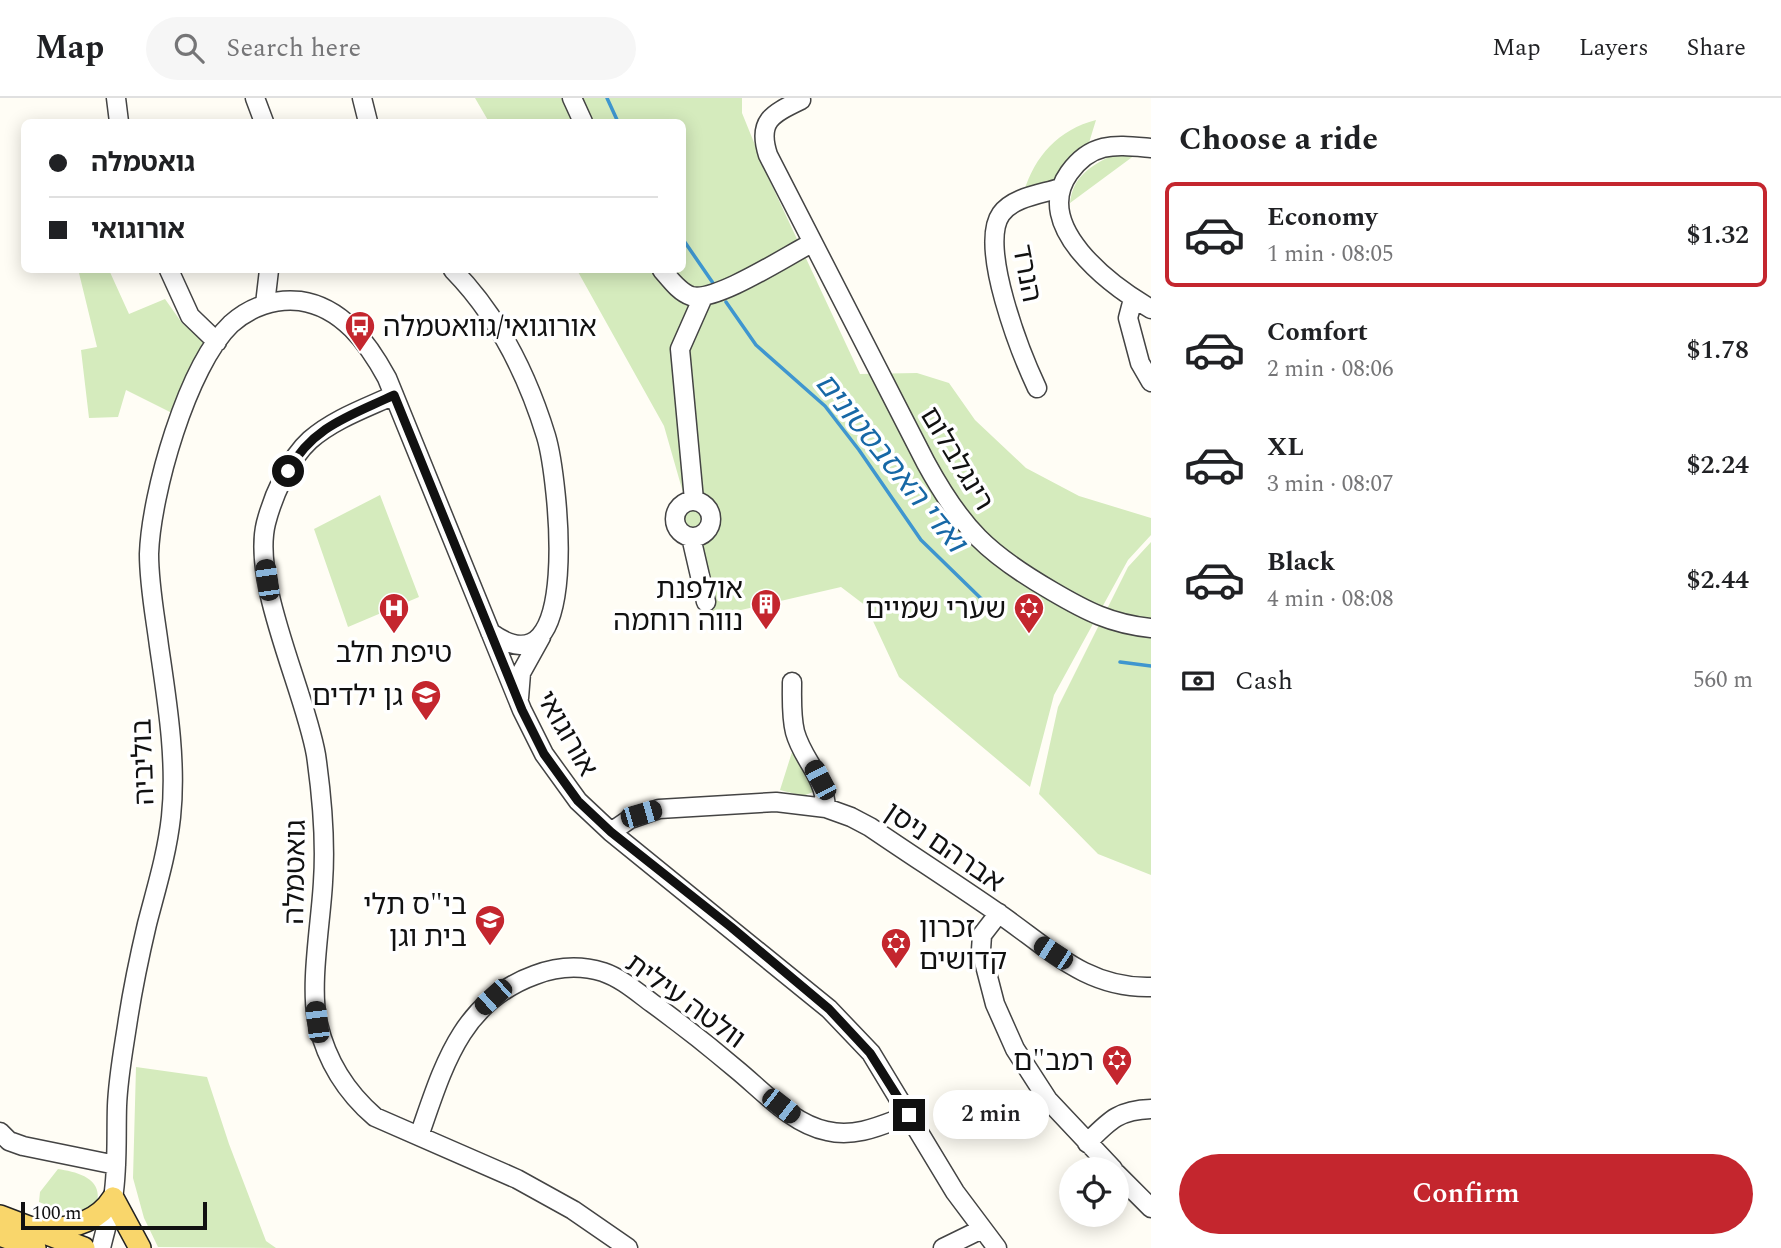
<!DOCTYPE html>
<meta charset="utf-8">
<style>
:root{--surface:#fff;--page:#f6f6f6;--text:#202124;--muted:#757577;--line:#e0e0e0;--accent:#c4262e}
body{margin:0;font-family:Spectral,"Noto Sans Hebrew",serif;background:var(--page);color:var(--text);height:100vh;display:flex;flex-direction:column;font-size:26px;white-space:nowrap}
*{box-sizing:border-box;margin:0}
p{font-size:23px;color:var(--muted)}
.icon{flex:none;width:38px;height:38px;fill:none;stroke:currentColor;stroke-width:2;stroke-linecap:round;stroke-linejoin:round}
.map{position:relative;flex:1;overflow:hidden}
.side{display:flex;flex-direction:column;background:var(--surface);width:630px}
.side>*{flex:none}
.hud{position:absolute;left:21px;top:21px;width:665px;height:154px;border-radius:10px;box-shadow:0 4px 18px #0003;display:grid;align-content:center;height:154px;padding:0 28px;background:var(--surface)}
.tools{position:absolute;left:1059px;top:1059px;display:grid;gap:14px}
.tools a{display:grid;place-items:center;width:70px;height:70px;border-radius:50%;background:var(--surface);box-shadow:0 4px 18px #0003;font-size:35px}
.scale{position:absolute;left:21px;bottom:18px;width:186px;box-sizing:border-box;padding-left:7px;border:4px solid #111;border-top:0;font-size:19px;line-height:24px;white-space:nowrap;color:#111;-webkit-text-stroke:5px #fff;paint-order:stroke}
.end{position:absolute;width:32px;height:32px;margin:-16px;border:9px solid #111;background:#fff;box-shadow:0 0 0 4px #fff}
.from{border-radius:50%}
.bubble{position:absolute;height:49px;border-radius:24px;background:var(--surface);box-shadow:0 4px 18px #0003;font-size:23px;font-weight:600;line-height:49px;text-align:center}
.car{position:absolute;width:21px;height:42px;margin:-21px -10px;border-radius:9px;box-shadow:0 0 5px 2px #0007;background:linear-gradient(#222 24%,#8ab4d8 0 40%,#222 0 76%,#8ab4d8 0 86%,#222 0)}
.hud b{display:flex;align-items:center;gap:24px;height:66px;font-size:26px}
.hud b+b{border-top:2px solid var(--line)}
.hud i{width:18px;height:18px;background:var(--text)}
ul{padding:0;list-style:none}
li{display:flex;align-items:center;gap:21px;height:105px;margin:0 14px 10px;padding:0 14px;border:4px solid transparent;border-radius:10px}
li div{flex:1}
li b{display:block;font-size:26px}
li em{font-style:normal;font-weight:600}
li.selected{border-color:var(--accent)}
li>.icon{width:63px;height:63px;stroke-width:1.5}
h2{padding:0 28px;font-size:32px;line-height:84px}
.pay{display:flex;align-items:center;gap:18px;height:77px;padding:0 28px;font-size:26px}
.pay p{margin-inline-start:auto}
.button{display:flex;gap:14px;margin-top:auto;padding:14px 28px}
.button a{flex:1;height:80px;border-radius:42px;background:var(--accent);color:#fff;font-size:28px;font-weight:600;line-height:80px;text-align:center}
header{display:flex;align-items:center;gap:42px;box-sizing:border-box;height:98px;padding:0 35px;background:var(--surface);border-bottom:2px solid var(--line)}
header strong{font-size:33px}
nav{display:flex;gap:38px;margin-inline-start:auto;font-size:24px}
.search{width:490px;height:63px;background:var(--page);display:flex;align-items:center;gap:18px;box-sizing:border-box;padding:0 24px;border-radius:38px;color:var(--muted);font-size:26px}
main{display:flex;flex:1;min-height:0}
.map>svg:first-child{display:block}
</style>
<header>
<strong>Map</strong>
<div class="search"><svg class="icon" aria-label="search" viewBox="0 0 24 24"><circle cx="10" cy="10" r="6"/><path d="M15 15l6 6"/></svg>Search here</div>
<nav><a>Map</a><a>Layers</a><a>Share</a></nav>
</header>
<main>
<div class="map">
<svg width="1151" height="1150" viewBox="0 0 1151 1150">
<rect width="100%" height="100%" fill="#fffdf5"/>
<path fill="#d5ebbd" d="M475 0H742V15L768 79 860 276 917 275 949 285 975 322 1026 370 1079 398 1151 420V437L1128 462 1054 597 1030 689 899 579 866 508 841 489 706 520 692 489 686 454 684 398 664 328 577 172H682V24H489Z
M1096 22 1088 48 1066 67 1056 81 1024 94C1034 59 1059 31 1096 22Z
M1112 57H1135L1070 105C1073 78 1090 69 1112 57Z
M88 172H109L129 216 165 201 182 225 205 245 174 316 126 292 118 319 89 320 81 252 97 249 79 175Z
M380 397 419 499 348 529 314 431Z
M1151 444V777L1098 756 1039 696 1058 609 1128 469Z
M793 651 815 682 813 694 803 698 780 692Z
M136 969 207 979 229 1046 266 1143 276 1150 158 1149 144 1120 133 1080Z
M58 1071C78 1074 105 1081 96 1107L75 1118 39 1104 40 1094Z"/>
<g fill="none" stroke-linecap="round" stroke-linejoin="round">
<path stroke="#3f96cf" stroke-width="3.5" d="M607 0 618 24
M682 140 713 185
M726 204 756 247 825 308 859 352 921 442 999 518
M1120 564 1151 568"/>
<g stroke="#444" stroke-width="21">
<path id="minor" d="M116 0 119 24
M255 0 264 24
M362 0 368 24
M572 0 583 24
M801 2C772 16 757 23 768 57L926 365C962 431 988 456 1052 493 1086 513 1111 526 1151 530
M1151 50C1116 47 1092 43 1069 75 1031 128 1110 187 1151 211
M169 172 190 218 217 244
M453 172C498 218 527 276 546 338 558 378 584 603 490 534
M662 172C670 181 679 194 691 198 715 205 788 157 812 145
M1133 201 1128 220 1140 265 1151 284
M265 206 269 172
M1037 290C1021 256 978 148 1001 116 1013 99 1042 96 1060 90
M394 297C366 310 334 321 310 342 289 361 273 398 266 425 251 485 305 593 316 657 322 699 326 741 323 784 321 824 309 889 318 926 327 964 346 994 375 1019L517 1081 573 1112 628 1150
M694 402 680 251 703 199
M675 421a18 18 0 1 1 36 0a18 18 0 1 1-36 0Z
M691 439 706 504
M792 584C792 601 791 618 795 634 803 663 824 676 826 710
M519 600 521 575 541 539
M611 734 630 721 659 711 776 704 826 710 851 719 870 729C911 757 953 784 995 813 1046 847 1084 891 1151 889
M999 815 982 837 981 852 995 906 1015 951 1048 1002 1113 1071
M0 1034 9 1043 23 1048 116 1067
M419 1038C443 970 460 904 535 877 556 869 580 867 603 874 621 880 637 894 652 905 681 926 709 948 736 971 763 993 792 1026 827 1033 856 1040 882 1027 909 1017
M1087 1045C1109 1023 1118 1012 1151 1011
M1116 1075 1151 1110
M101 1150C105 1133 110 1117 113 1100 118 1070 116 1038 117 1008 118 981 123 954 127 928 132 894 139 860 147 826 156 791 167 756 171 719 177 663 167 603 159 548 155 517 149 487 149 456 151 396 187 268 231 226 250 209 275 200 300 203 342 209 368 245 387 280L522 612 544 656 578 703 611 734 829 911 871 955 955 1094 997 1150
M943 1150 982 1131"/>
</g>
<g stroke="#222" stroke-width="24">
<path id="major" d="M113 1100 140 1150
M0 1118 84 1150
M43 1131C71 1131 98 1124 113 1100
M0 1137 35 1150"/>
</g>
<use href="#minor" stroke="#fff" stroke-width="18"/>
<use href="#major" stroke="#f9d66b" stroke-width="21"/>
</g>
<g fill="none" stroke-linecap="round" stroke-linejoin="round">
<path stroke="#111" stroke-width="9" d="M288 373C313 328 350 318 394 297L522 612 544 656 578 703 611 734 731 829 829 911 870 955 909 1017"/>
</g>
<defs>
<g id="bus-pin" transform="scale(1.575)"><path d="M0 17L-7.5 6A9.5 9.5 0 1 1 7.5 6Z" fill="#c4262e" stroke="#fff"/><path d="M-5-6H5V4H4V6H2V4H-2V6H-4V4H-5ZM-3.5-4V0h7V-4ZM-3.5 1.2v1.5H-2V1.2ZM2 1.2v1.5H3.5V1.2Z" fill="#fff"/></g>
<g id="building-pin" transform="scale(1.575)"><path d="M0 17L-7.5 6A9.5 9.5 0 1 1 7.5 6Z" fill="#c4262e" stroke="#fff"/><path d="M-4-6H4V6H1V3H-1V6H-4ZM-2.5-4.3h1.7v1.8h-1.7ZM.8-4.3h1.7v1.8H.8ZM-2.5-1h1.7V.8h-1.7ZM.8-1h1.7V.8H.8Z" fill="#fff"/></g>
<g id="hospital-pin" transform="scale(1.575)"><path d="M0 17L-7.5 6A9.5 9.5 0 1 1 7.5 6Z" fill="#c4262e" stroke="#fff"/><path d="M-5-5h3v3.5h4V-5h3V5h-3V1.5h-4V5h-3Z" fill="#fff"/></g>
<g id="synagogue-pin" transform="scale(1.575)"><path d="M0 17L-7.5 6A9.5 9.5 0 1 1 7.5 6Z" fill="#c4262e" stroke="#fff"/><path d="M0-6.5L5.6 3.2H-5.6ZM0 6.5L5.6-3.2H-5.6Z" fill="#fff"/></g>
<g id="school-pin" transform="scale(1.575)"><path d="M0 17L-7.5 6A9.5 9.5 0 1 1 7.5 6Z" fill="#c4262e" stroke="#fff"/><path d="M0-5L7-2L0 1L-7-2ZM-4 1L0 2.5L4 1V4Q0 6-4 4Z" fill="#fff"/></g>
</defs>
<g fill-rule="evenodd">
<use href="#bus-pin" x="360" y="228"/>
<use href="#building-pin" x="766" y="506"/>
<use href="#hospital-pin" x="394" y="510"/>
<use href="#synagogue-pin" x="1029" y="510"/>
<use href="#school-pin" x="426" y="597"/>
<use href="#school-pin" x="490" y="822"/>
<use href="#synagogue-pin" x="896" y="845"/>
<use href="#synagogue-pin" x="1117" y="962"/>
</g>
<g text-anchor="middle" stroke-width="7" stroke-linejoin="round" paint-order="stroke">
<g font-size="28" fill="#111" stroke="#fff">
<text transform="translate(1028 175) rotate(79)" y="10">הנרד</text>
<text transform="translate(958 360) rotate(59)" y="10">רינגלבלום</text>
<text transform="translate(568 635) rotate(60)" y="10">אורוגואי</text>
<text transform="translate(142 664) rotate(-92)" y="10">בוליביה</text>
<text transform="translate(945 748) rotate(34)" y="10">אברהם ניסן</text>
<text transform="translate(294 774) rotate(-89)" y="10">גואטמלה</text>
<text transform="translate(686 902) rotate(36)" y="10">וולטה עילית</text>
</g>
<g font-size="28" fill="#111" stroke="#fff" text-anchor="end">
<text x="383" y="238" text-anchor="start">אורוגואי/גוואטמלה</text>
<text x="743" y="500">אולפנת<tspan x="743" dy="32">נווה רוחמה</tspan></text>
<text x="1006" y="520">שערי שמיים</text>
<text x="394" y="564" text-anchor="middle">טיפת חלב</text>
<text x="403" y="607">גן ילדים</text>
<text x="467" y="816">בי"ס תלי<tspan x="467" dy="32">בית וגן</tspan></text>
<text x="919" y="839" text-anchor="start">זכרון<tspan x="919" dy="32">קדושים</tspan></text>
<text x="1094" y="972">רמב"ם</text>
</g>
<g font-size="30" font-style="italic" fill="#1768a6" stroke="#fff">
<text transform="translate(891 364) rotate(51)" y="10">ואדי האסבסטונים</text>
</g>
</g>
</svg>
<div class="tools">
<a><svg class="icon" aria-label="locate" viewBox="0 0 24 24"><circle cx="12" cy="12" r="6"/><path d="M12 2v4M12 18v4M2 12h4M18 12h4"/></svg></a>
</div>
<div class="scale">100 m</div>
<i class="end from" style="left:288px;top:373px"></i>
<i class="end" style="left:909px;top:1017px"></i>
<div class="bubble" style="left:933px;top:992px;width:116px">2 min</div>
<i class="car" style="left:267px;top:482px;rotate:352deg"></i>
<i class="car" style="left:820px;top:682px;rotate:332deg"></i>
<i class="car" style="left:641px;top:716px;rotate:74deg"></i>
<i class="car" style="left:1053px;top:855px;rotate:303deg"></i>
<i class="car" style="left:493px;top:899px;rotate:228deg"></i>
<i class="car" style="left:317px;top:924px;rotate:353deg"></i>
<i class="car" style="left:781px;top:1008px;rotate:128deg"></i>
<div class="hud">
<b><i class="from"></i>גואטמלה</b>
<b><i></i>אורוגואי</b>
</div>
</div>
<section class="side">
<h2>Choose a ride</h2>
<ul>
<li class="selected"><svg class="icon" aria-label="car" viewBox="0 0 24 24"><path d="M5 17H2v-5l4-1 3-4h7l3 4 3 1v5h-3M9 17h6M6 11h13"/><circle cx="7" cy="17" r="2"/><circle cx="17" cy="17" r="2"/></svg><div><b>Economy</b><p>1 min · 08:05</p></div><em>$1.32</em></li>
<li><svg class="icon" aria-label="car" viewBox="0 0 24 24"><path d="M5 17H2v-5l4-1 3-4h7l3 4 3 1v5h-3M9 17h6M6 11h13"/><circle cx="7" cy="17" r="2"/><circle cx="17" cy="17" r="2"/></svg><div><b>Comfort</b><p>2 min · 08:06</p></div><em>$1.78</em></li>
<li><svg class="icon" aria-label="car" viewBox="0 0 24 24"><path d="M5 17H2v-5l4-1 3-4h7l3 4 3 1v5h-3M9 17h6M6 11h13"/><circle cx="7" cy="17" r="2"/><circle cx="17" cy="17" r="2"/></svg><div><b>XL</b><p>3 min · 08:07</p></div><em>$2.24</em></li>
<li><svg class="icon" aria-label="car" viewBox="0 0 24 24"><path d="M5 17H2v-5l4-1 3-4h7l3 4 3 1v5h-3M9 17h6M6 11h13"/><circle cx="7" cy="17" r="2"/><circle cx="17" cy="17" r="2"/></svg><div><b>Black</b><p>4 min · 08:08</p></div><em>$2.44</em></li>
</ul>
<div class="pay"><svg class="icon" aria-label="cash" viewBox="0 0 24 24"><path d="M3 7h18v10H3z"/><circle cx="12" cy="12" r="2"/></svg>Cash<p>560 m</p></div>
<div class="button"><a>Confirm</a></div>
</section>
</main>
